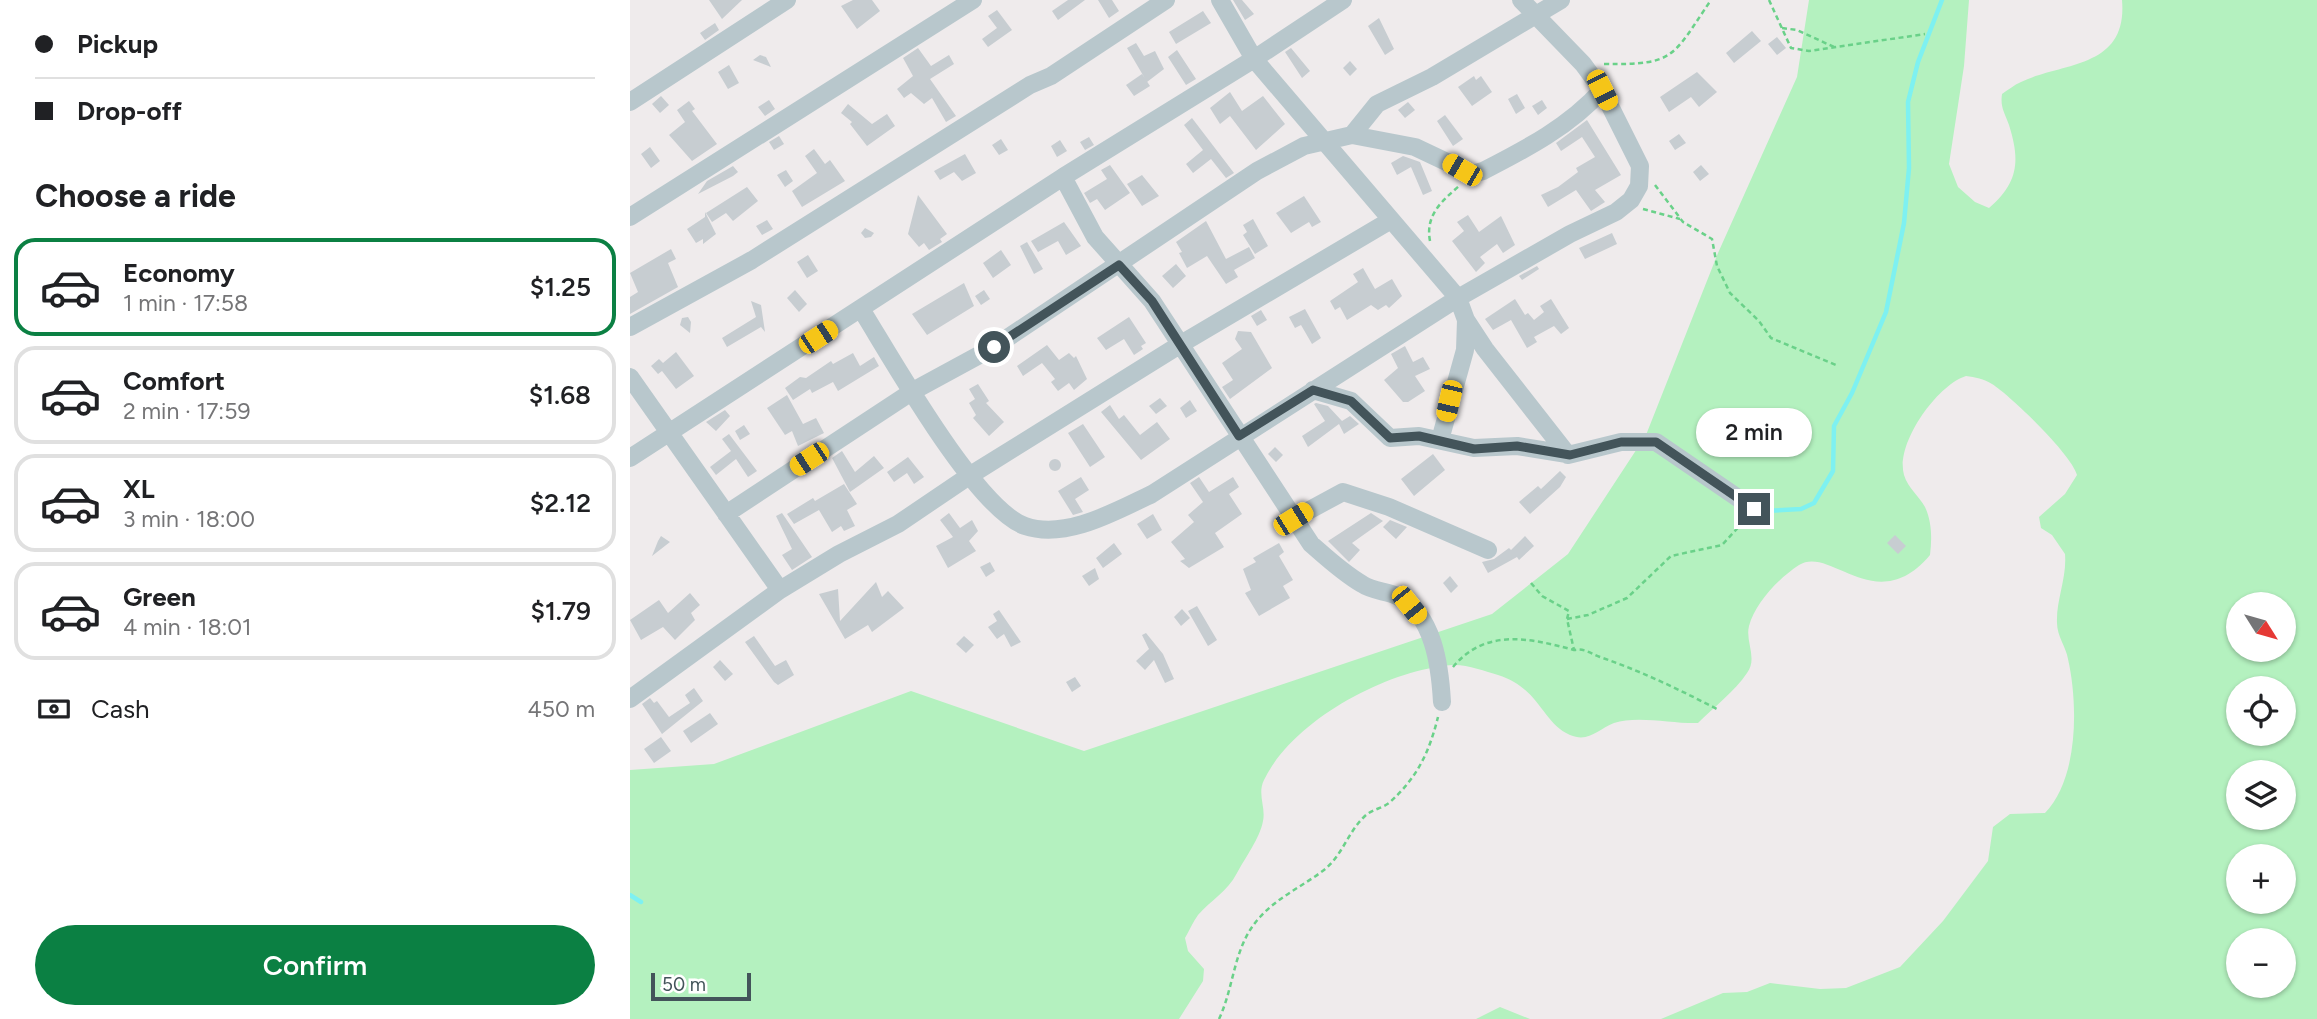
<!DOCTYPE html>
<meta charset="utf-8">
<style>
:root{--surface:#fff;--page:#f2f2f2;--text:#202124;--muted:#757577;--line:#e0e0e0;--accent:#0b8043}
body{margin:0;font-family:Figtree,sans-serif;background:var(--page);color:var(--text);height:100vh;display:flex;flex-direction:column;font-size:26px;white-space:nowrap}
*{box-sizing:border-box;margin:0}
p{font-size:23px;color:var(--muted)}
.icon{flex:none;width:38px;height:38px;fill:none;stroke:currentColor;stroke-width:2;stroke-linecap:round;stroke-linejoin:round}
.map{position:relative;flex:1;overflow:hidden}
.panel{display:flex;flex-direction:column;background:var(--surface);width:630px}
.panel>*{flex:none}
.banner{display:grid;align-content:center;height:154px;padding:0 35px;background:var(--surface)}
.needle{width:46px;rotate:127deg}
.buttons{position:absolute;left:1596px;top:592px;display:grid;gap:14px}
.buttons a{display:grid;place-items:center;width:70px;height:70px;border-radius:50%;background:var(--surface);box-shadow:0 2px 5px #0004;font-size:35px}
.scale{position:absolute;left:21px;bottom:18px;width:100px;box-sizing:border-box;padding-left:7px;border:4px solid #43545a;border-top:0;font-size:19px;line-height:24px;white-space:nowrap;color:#43545a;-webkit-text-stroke:5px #fff;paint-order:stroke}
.end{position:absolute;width:32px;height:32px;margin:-16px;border:9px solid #43545a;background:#fff;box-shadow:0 0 0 4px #fff}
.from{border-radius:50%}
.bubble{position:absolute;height:49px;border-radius:24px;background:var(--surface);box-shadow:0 2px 5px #0004;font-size:23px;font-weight:600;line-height:49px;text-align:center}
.car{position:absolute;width:21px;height:42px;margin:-21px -10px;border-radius:9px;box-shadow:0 0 5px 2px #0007;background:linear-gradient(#f5c518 24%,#345 0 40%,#f5c518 0 76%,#345 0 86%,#f5c518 0)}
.banner b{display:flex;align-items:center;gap:24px;height:66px;font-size:26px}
.banner b+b{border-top:2px solid var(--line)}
.banner i{width:18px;height:18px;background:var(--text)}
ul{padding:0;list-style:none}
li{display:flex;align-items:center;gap:21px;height:98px;margin:0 14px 10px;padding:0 21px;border:4px solid var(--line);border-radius:21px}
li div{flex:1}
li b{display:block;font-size:26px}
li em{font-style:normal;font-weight:600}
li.selected{border-color:var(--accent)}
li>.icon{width:63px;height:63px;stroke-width:1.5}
h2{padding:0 35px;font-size:32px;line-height:84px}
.pay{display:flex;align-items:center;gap:18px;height:77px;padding:0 35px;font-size:26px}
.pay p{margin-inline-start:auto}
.primary-button{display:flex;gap:14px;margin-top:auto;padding:14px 35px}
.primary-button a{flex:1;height:80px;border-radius:42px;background:var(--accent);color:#fff;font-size:28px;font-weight:600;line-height:80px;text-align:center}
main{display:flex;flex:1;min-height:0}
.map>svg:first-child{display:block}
</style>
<main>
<section class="panel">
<div class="banner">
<b><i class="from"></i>Pickup</b>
<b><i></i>Drop-off</b>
</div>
<h2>Choose a ride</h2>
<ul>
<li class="selected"><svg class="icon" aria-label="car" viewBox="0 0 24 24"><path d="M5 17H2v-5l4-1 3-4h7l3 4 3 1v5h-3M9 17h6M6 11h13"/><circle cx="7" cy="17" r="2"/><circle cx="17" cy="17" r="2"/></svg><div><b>Economy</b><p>1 min · 17:58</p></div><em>$1.25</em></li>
<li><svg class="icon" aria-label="car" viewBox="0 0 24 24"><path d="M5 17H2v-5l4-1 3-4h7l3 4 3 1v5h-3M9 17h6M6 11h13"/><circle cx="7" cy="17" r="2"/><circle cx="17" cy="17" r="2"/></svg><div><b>Comfort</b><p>2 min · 17:59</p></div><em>$1.68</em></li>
<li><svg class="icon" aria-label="car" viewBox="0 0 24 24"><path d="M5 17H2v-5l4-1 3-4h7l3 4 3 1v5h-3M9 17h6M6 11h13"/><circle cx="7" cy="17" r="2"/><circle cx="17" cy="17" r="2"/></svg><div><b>XL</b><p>3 min · 18:00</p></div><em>$2.12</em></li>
<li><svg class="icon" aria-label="car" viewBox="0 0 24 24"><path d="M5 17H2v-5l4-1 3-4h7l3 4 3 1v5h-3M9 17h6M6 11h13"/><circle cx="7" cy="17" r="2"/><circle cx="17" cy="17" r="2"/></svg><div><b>Green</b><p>4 min · 18:01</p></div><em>$1.79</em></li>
</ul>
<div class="pay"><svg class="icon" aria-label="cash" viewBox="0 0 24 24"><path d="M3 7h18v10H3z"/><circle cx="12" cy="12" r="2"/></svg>Cash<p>450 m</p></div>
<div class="primary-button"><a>Confirm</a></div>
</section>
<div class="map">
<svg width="1687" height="1019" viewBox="0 0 1687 1019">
<rect width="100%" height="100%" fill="#efebec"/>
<path fill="#b4f1bf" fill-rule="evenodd" d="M1179 0H1339L1334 66 1319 164 1328 187 1345 202 1359 208C1389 182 1390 160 1379 125 1375 113 1370 108 1372 94 1378 90 1384 85 1391 82 1433 62 1498 69 1492 0H1687V1019H1031L1093 993 1117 992 1140 983 1190 989 1216 988 1270 967 1313 921 1358 861 1363 827 1380 814 1415 813C1449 778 1448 703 1438 659 1436 647 1427 636 1427 623 1426 600 1437 578 1435 554L1422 535 1411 528 1409 517 1435 494 1447 475C1442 455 1381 396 1362 384 1354 379 1345 377 1336 376 1307 385 1265 444 1274 475 1278 488 1289 496 1295 507 1302 522 1302 539 1300 555 1246 619 1201 545 1169 565 1149 578 1125 603 1119 626 1115 642 1128 658 1117 673 1105 691 1084 707 1068 723 1044 724 1007 715 984 723 968 729 959 743 940 735 911 722 911 689 868 675 855 671 836 664 822 665 757 670 663 720 634 780 627 794 636 807 633 821 630 838 615 858 607 873 597 892 581 900 568 915 563 922 559 931 555 938L558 951 574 969 573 981 549 1019H0V770L84 764 281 691 454 751 862 614 938 554 1016 435 1088 253 1167 77ZM1608 604H1654V649H1608ZM1608 688H1654V733H1608ZM1608 772H1654V817H1608ZM1608 856H1654V901H1608ZM1608 940H1654V985H1608Z
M870 1007 900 1019H846Z"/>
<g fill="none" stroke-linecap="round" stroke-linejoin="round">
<path stroke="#7ef1f1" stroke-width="4.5" d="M1135 511 1171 509 1184 503 1203 471 1204 426 1222 393 1256 312 1274 223 1279 168 1278 102 1288 62 1312 0
M0 895 11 902"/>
</g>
<path fill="#c7cdd1" d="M79 0H112L92 19Z
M223 0H242L250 11 227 29 211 6Z
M438 0H455L428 20 422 11Z
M468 0H482L489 11 479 18Z
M603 0H612L624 14 615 20Z
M367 10 382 30 358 47 352 39 367 28 358 16Z
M573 11 581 23 546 44 539 32Z
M749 18 764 49 755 55 738 26Z
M85 23 89 30 75 40 70 33Z
M1122 31 1131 41 1104 63 1096 53Z
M1147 37 1156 48 1147 55 1138 44Z
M506 43 514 56 525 51 534 69 517 82 497 48Z
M288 48 301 66 319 55 324 64 300 79 326 116 316 122 302 98 294 104 281 93 274 98 267 89 283 76 273 58Z
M661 48 680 71 672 78 655 52Z
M547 50 566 79 556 85 538 57Z
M130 55 136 57 141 67 123 60Z
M720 61 727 69 720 76 713 68Z
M99 65 109 83 98 89 88 72Z
M1067 72 1087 92 1069 107 1061 97 1039 112 1030 97Z
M512 74 520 86 504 96 496 85Z
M844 76 846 80 851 76 862 92 842 106 828 87Z
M600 92 612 111 633 96 655 124 626 150 600 116 590 124 580 108Z
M887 94 895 108 886 114 878 99Z
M31 96 39 105 30 113 22 104Z
M139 100 145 109 135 116 128 107Z
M912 100 917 108 908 115 902 106Z
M59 101 65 109 62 111 87 144 62 161 39 135 55 122 47 110Z
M778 102 785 110 775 118 768 110Z
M218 104 242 124 257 114 265 126 237 146 220 124 222 122 211 113Z
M815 115 833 139 823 146 807 121Z
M562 118 604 173 596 178 581 159 563 173 556 164 573 150 554 125Z
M957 120 991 175 965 190 975 202 961 211 946 190 918 207 911 195 928 187 948 172 946 168 965 157 952 137 931 151 926 143Z
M1049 134 1056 143 1045 150 1039 141Z
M149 136 154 144 144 150 139 142Z
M459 137 464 145 455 150 450 142Z
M371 139 378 150 369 155 362 145Z
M430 140 437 151 427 157 421 146Z
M20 147 30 161 21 168 11 154Z
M184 149 195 164 200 160 215 181 172 207 162 191 187 173 175 156Z
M335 154 346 173 332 181 324 172 310 180 304 171Z
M773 156 790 162 802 191 793 195 781 167 767 175 761 163Z
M480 165 500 193 475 210 467 199 460 203 454 193 477 179 471 170Z
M1071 165 1079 174 1070 181 1063 172Z
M103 166 108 172 103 176 68 194 77 181Z
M156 170 163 181 155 187 147 175Z
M512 175 529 196 512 206 497 184Z
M117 187 128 201 103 221 96 213 82 222 76 213Z
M288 195 317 234 310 239 312 242 299 250 294 243 289 247 278 234Z
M674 196 691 222 682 227 679 222 661 233 646 213Z
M75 212 86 234 73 244V239L66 243 57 229 75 217Z
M838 215 849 232 871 216 885 245 873 253 867 244 850 257 855 263 846 272 822 241 834 231 827 222Z
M623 219 638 246 625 254 613 235 617 232 613 225Z
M137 220 143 229 132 235 126 226Z
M576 221 596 259 619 247 625 258 604 270 608 277 596 284 577 256 557 268 549 253 552 252 546 242Z
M434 222 451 246 436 255 428 241 408 252 401 241Z
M235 228 244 233 241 237 235 238 231 233Z
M982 233 987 244 955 259 949 248Z
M397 242 413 269 404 274 390 246Z
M41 249 46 259 38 263 48 287 0 314V297L8 292 0 273Z
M371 250 381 265 363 278 353 263Z
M178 255 188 271 177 278 167 262Z
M546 264 556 276 543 288 532 276Z
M907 266 909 269 892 280 889 276Z
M733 268 745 289 762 279 772 296 759 308 756 305 748 310 741 305 717 320 710 307 705 310 700 301 728 282 723 274Z
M334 283 344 306 297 335 282 314Z
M165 290 177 304 169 312 157 298Z
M354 290 360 299 351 305 345 296Z
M885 299 895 315 898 313 904 320 914 312 910 306 921 299 939 328 931 334 924 326 904 337 907 342 897 348 881 320 863 330 855 319Z
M121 301 131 305 135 332 131 327 97 347 92 338 126 317Z
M675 309 691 338 682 344 671 325 665 328 659 317Z
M631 310 637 320 627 326 621 316Z
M58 317 61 322 60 333 50 325 52 318Z
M499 317 516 343 511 346 513 349 504 355 494 339 476 350 467 338Z
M608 331 621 332 642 368 600 399 592 387 603 380 592 363 612 349 605 339Z
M417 345 429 360 439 353 444 358 446 356 457 379 444 390 439 383 428 391 421 382 425 379 412 363 393 376 387 366Z
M775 346 783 362 793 357 800 369 785 376 795 391 778 402H773L754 380 768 368 761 354Z
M46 352 64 376 46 389 32 371 28 374 21 366 29 359 33 363Z
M223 353 230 366 244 357 249 366 208 391 203 382 182 393 180 389 163 400 155 388 170 377 176 378 201 361 203 364Z
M348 384 359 401 356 403 374 422 359 436 343 418 346 415 339 403 345 399 339 389Z
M157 395 173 424 186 418 194 433 168 446 162 431 155 435 137 408Z
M530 398 537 406 526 414 519 406Z
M560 400 567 411 556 418 550 408Z
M686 403 698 406 712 421 720 416 729 424 714 434 709 424 678 447 672 436 695 421 684 404Z
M480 405 489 419 494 415 510 435 527 422 540 439 511 460 471 412Z
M95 410 100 416 86 431 76 422Z
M453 424 475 457 460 467 438 433Z
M114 425 120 434 110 440 105 431Z
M99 434 127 471 118 477 106 459 86 475 80 467 101 451 92 439Z
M645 447 653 455 646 462 638 454Z
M212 451 225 472 244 456 254 468 220 492 202 458Z
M803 454 815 470 784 496 771 479Z
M278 457 294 477 284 484 277 473 264 482 257 472Z
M419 465a6 6 0 1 1 12 0a6 6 0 1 1-12 0Z
M930 471 936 477 930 487 900 514 889 502 908 486 911 489Z
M451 477 459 490 445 499 453 512 443 515 428 491Z
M569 477 579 492 603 477 609 487 599 494 612 514 585 533 594 547 559 568 550 561 555 559 541 542 564 522 558 515 573 502 560 483Z
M214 484 227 504 217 510 225 526 214 531 211 526 202 532 189 510 164 524 157 514 183 498 185 501Z
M152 513 182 557 162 570 152 555 162 549 146 516Z
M319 513 330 528 342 520 348 531 339 541 346 551 318 568 306 546 323 537 310 520Z
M741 513 753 521 722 543 730 550 719 562 698 541Z
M523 514 532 530 517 539 507 524Z
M760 520 777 527 766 539 753 527Z
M1265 535 1276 546 1268 554 1257 543Z
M31 536 40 542 22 556 28 541Z
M895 536 904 546 889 560 887 557 858 573 852 562 864 559 879 548 881 550Z
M484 543 492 554 473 568 466 558Z
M649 543 654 552 649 556 663 580 653 586 660 598 629 616 615 593 621 590 613 569 626 562 623 558Z
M360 562 365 571 356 577 350 567Z
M465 568 469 579 459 586 452 576Z
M820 576 828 586 821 593 813 583Z
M246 582 252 597 258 591 274 608 242 632 238 625 215 639 189 594 208 589 210 621Z
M60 593 70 605 61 613 65 620 45 640 33 627 11 640 0 620 29 600 38 613Z
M567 606 587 640 578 646 558 611Z
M552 609 560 618 551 626 544 617Z
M369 610 391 642 381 647 374 634 367 639 358 627 367 621 363 614Z
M516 633 533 654 544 679 535 683 524 660 515 670 506 661 519 649 512 635Z
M124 636 145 666 156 660 164 675 148 685 144 682 115 642Z
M334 636 344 645 336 653 326 644Z
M90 660 103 674 95 681 83 667Z
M445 677 451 686 442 692 436 682Z
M64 688 73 701 32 734 12 704 20 698 24 703 27 701 39 717 60 703 55 695Z
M80 713 88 724 61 743 53 731Z
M31 737 41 751 24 763 14 749Z"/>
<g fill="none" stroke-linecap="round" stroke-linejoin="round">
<path stroke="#6ad189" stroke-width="2.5" stroke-dasharray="5 3.5" stroke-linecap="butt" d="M1139 0 1161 48 1179 51 1295 34
M1152 28 1167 30 1204 47
M974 64C1046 65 1042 57 1081 0
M1025 185 1053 222 1082 239 1087 266 1100 293 1129 321 1141 338 1206 365
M1013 209 1050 219
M800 241C795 215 812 201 829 186
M901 583 912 596 939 611 937 619 944 650C954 648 960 653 970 657 1011 671 1048 689 1087 709
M937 619 958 615 997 598 1041 556 1092 545 1114 521
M823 667C855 628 900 638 944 650
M589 1019C605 985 603 946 630 917 648 897 673 886 694 870 713 855 718 831 736 815 742 810 752 808 759 803 787 778 799 753 808 717"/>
<path stroke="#b8c7cc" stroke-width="18" d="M590 0 624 59 828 298 940 234 986 212 1001 200 1009 186 1010 166 972 90 953 64 891 0
M0 102 157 0
M722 135 747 104 802 77 931 0
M433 177 465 237 522 301 681 544C697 558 713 573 732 584 742 591 756 591 767 596 804 614 810 667 812 702
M0 217 343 0
M231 309C261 357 346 509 395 526 436 540 486 511 522 494L828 298 836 320 855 349 938 455 991 442H1026L1124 509
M0 327 122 260 400 85 421 76 536 0
M0 377 150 590
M683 390 721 401 760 438 789 436 844 448 887 446 937 454
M810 440 835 350 836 320
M0 458 433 177 624 59 713 0
M96 514 283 391 364 347 627 171 674 146 722 135 785 147 842 174 853 171C896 149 940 126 972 90
M663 519 713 492 759 507 858 550
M0 699 150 590 209 554 268 524 339 476 551 344 761 220"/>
</g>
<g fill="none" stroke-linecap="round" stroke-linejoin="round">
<path stroke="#43545a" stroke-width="9" d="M364 347 489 265 522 301 609 436 683 390 721 401 760 438 789 436 844 449 887 446 940 455 991 442H1026L1124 509"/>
</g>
</svg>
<div class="buttons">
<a><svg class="needle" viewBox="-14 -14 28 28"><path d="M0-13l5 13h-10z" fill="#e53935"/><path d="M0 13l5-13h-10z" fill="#757577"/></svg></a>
<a><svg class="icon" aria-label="locate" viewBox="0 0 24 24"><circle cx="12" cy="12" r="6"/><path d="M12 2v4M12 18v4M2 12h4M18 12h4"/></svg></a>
<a><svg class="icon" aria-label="layers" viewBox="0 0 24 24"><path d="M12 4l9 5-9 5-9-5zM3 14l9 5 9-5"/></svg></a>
<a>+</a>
<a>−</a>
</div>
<div class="scale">50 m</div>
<i class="end from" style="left:364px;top:347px"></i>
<i class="end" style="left:1124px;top:509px"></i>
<div class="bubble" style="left:1066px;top:408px;width:116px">2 min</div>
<i class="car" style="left:972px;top:90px;rotate:153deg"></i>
<i class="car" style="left:832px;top:170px;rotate:300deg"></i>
<i class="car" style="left:188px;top:337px;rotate:57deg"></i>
<i class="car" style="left:819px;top:401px;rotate:193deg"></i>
<i class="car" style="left:179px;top:459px;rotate:237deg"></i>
<i class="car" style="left:663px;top:519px;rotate:58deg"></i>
<i class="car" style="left:779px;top:605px;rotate:141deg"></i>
</div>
</main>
